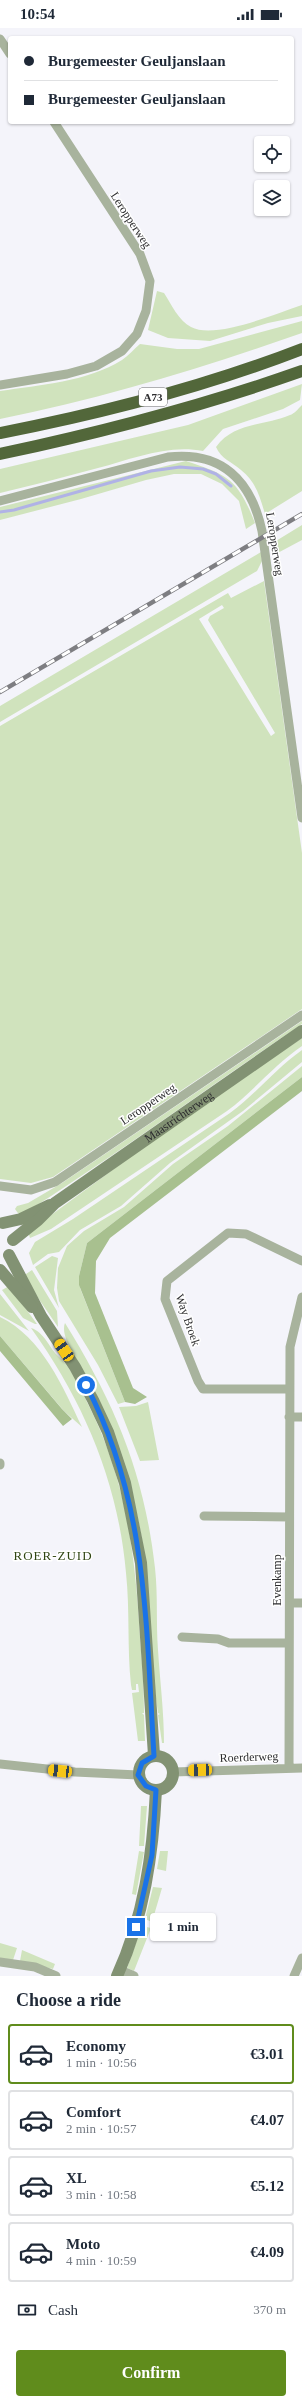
<!DOCTYPE html>
<meta charset="utf-8">
<style>
:root{--surface:#fff;--page:#f2f2f3;--text:#1f2937;--muted:#747a83;--line:#e0e1e3;--accent:#608c1c}
body{margin:0;font-family:Georgia,serif;background:var(--page);color:var(--text);height:100vh;display:flex;flex-direction:column;font-size:15px;white-space:nowrap}
*{box-sizing:border-box;margin:0}
p{font-size:13px;color:var(--muted)}
.icon{flex:none;width:22px;height:22px;fill:none;stroke:currentColor;stroke-width:2;stroke-linecap:round;stroke-linejoin:round}
.map{position:relative;height:1948px;overflow:hidden}
.drawer{display:flex;flex-direction:column;background:var(--surface);flex:1}
.drawer>*{flex:none}
.top-card{position:absolute;left:8px;top:8px;width:286px;height:88px;border-radius:4px;box-shadow:0 1px 3px #0004;display:grid;align-content:center;height:88px;padding:0 16px;background:var(--surface)}
.controls{position:absolute;left:254px;top:108px;display:grid;gap:8px}
.controls a{display:grid;place-items:center;width:36px;height:36px;border-radius:4px;background:var(--surface);box-shadow:0 1px 3px #0004;font-size:20px}
.end{position:absolute;width:18px;height:18px;margin:-9px;border:5px solid #1a73e8;background:#fff;box-shadow:0 0 0 2px #fff}
.from{border-radius:50%}
.bubble{position:absolute;height:28px;border-radius:4px;background:var(--surface);box-shadow:0 1px 3px #0004;font-size:13px;font-weight:700;line-height:28px;text-align:center}
.car{position:absolute;width:12px;height:24px;margin:-12px -6px;border-radius:5px;box-shadow:0 0 3px 1px #0007;background:linear-gradient(#f5c518 24%,#345 0 40%,#f5c518 0 76%,#345 0 86%,#f5c518 0)}
.top-card b{display:flex;align-items:center;gap:14px;height:38px;font-size:15px}
.top-card b+b{border-top:1px solid var(--line)}
.top-card i{width:10px;height:10px;background:var(--text)}
ul{padding:0;list-style:none}
li{display:flex;align-items:center;gap:12px;height:60px;margin:0 8px 6px;padding:0 8px;border:2px solid var(--line);border-radius:4px}
li div{flex:1}
li b{display:block;font-size:15px}
li em{font-style:normal;font-weight:700}
li.current{border-color:var(--accent)}
li>.icon{width:36px;height:36px;stroke-width:1.5}
h2{padding:0 16px;font-size:18px;line-height:48px}
.pay{display:flex;align-items:center;gap:10px;height:44px;padding:0 16px;font-size:15px}
.pay p{margin-inline-start:auto}
.action{display:flex;gap:8px;margin-top:auto;padding:8px 16px}
.action a{flex:1;height:46px;border-radius:4px;background:var(--accent);color:#fff;font-size:16px;font-weight:700;line-height:46px;text-align:center}
.status{display:flex;justify-content:space-between;align-items:center;height:28px;padding:0 20px;background:var(--surface);direction:ltr}
.status svg{height:11px;fill:currentColor}
.map>svg:first-child{display:block}
</style>
<div class="status"><b>10:54</b><svg viewBox="0 0 49 12"><path d="M0 12V9h3v3zM5 12V6h3v6zM10 12V3h3v9zM15 12V0h3v12zM26 1h20v11H26zM47 4h2v5h-2z"/></svg></div>
<div class="map">
<svg width="302" height="1948" viewBox="0 0 302 1948">
<rect width="100%" height="100%" fill="#f4f4fa"/>
<path fill="#d0e3bd" fill-rule="evenodd" d="M157 263 164 265C171 276 179 293 191 299 215 312 277 285 302 277V288L268 295 210 313 168 310 148 302Z
M302 293V305C202 340 104 370 0 391V363C40 357 86 354 122 332 128 328 134 321 140 316L177 321H199Z
M302 356 300 372 283 381 223 401 203 423C168 416 132 431 98 440 65 449 33 457 0 465V441L188 397Z
M302 377V463L265 486C260 469 256 454 241 442 232 434 221 431 216 419 234 394 264 398 290 387 294 386 298 381 302 377Z
M186 433C229 447 238 452 255 495L246 501 239 473 222 456 201 446H174L146 452 81 471 0 492V479Z
M302 497V512L272 528 271 516Z
M261 524 262 533 257 543 0 694V678Z
M264 553 302 825V981L53 1149 31 1155 0 1151V698L228 565 231 570ZM222 577 224 580 210 588 208 592 275 705 271 708 199 591Z
M302 993V996C207 1060 116 1127 20 1188L15 1181 17 1178 28 1175 62 1155Z
M302 1010V1018C274 1037 254 1063 227 1083L51 1201 30 1210 28 1204 171 1099Z
M302 1022V1034L243 1083 170 1135 121 1178 80 1202 59 1224 48 1226 33 1237 29 1225 35 1214 73 1191 230 1085C256 1066 275 1041 302 1022Z
M302 1038V1049L87 1215 79 1248 80 1260 125 1374 118 1376 98 1337 59 1273 57 1260 58 1240 67 1218 84 1203 124 1179 173 1136 228 1098Z
M52 1228 58 1230 54 1262 59 1280 35 1239Z
M32 1242 57 1283 58 1299 23 1248Z
M9 1258 37 1296H35L23 1290 2 1262Z
M0 1266 29 1303 0 1287Z
M0 1289C42 1309 63 1359 82 1399L64 1383 0 1308Z
M65 1295C115 1376 144 1444 155 1540 158 1567 156 1594 158 1622 160 1653 164 1684 164 1715H162L158 1687 160 1686 158 1685C150 1635 151 1584 145 1534 140 1487 127 1444 108 1400 101 1384 95 1366 87 1350 81 1337 59 1309 65 1295Z
M31 1300C44 1304 49 1319 57 1327 70 1338 79 1357 87 1374 126 1450 135 1525 140 1609 142 1634 144 1660 144 1685H142L144 1687 145 1713H138L132 1665 139 1664 138 1656H136V1662H132L131 1657C127 1620 130 1582 126 1545 118 1454 84 1374 31 1300Z
M148 1374 159 1432 140 1433 119 1379 136 1378Z
M141 1778H147L144 1818H139Z
M139 1823 144 1824 136 1867 132 1866Z
M160 1823H168L166 1843 157 1841Z
M153 1859 162 1860 152 1894 145 1891Z
M142 1898 151 1900 134 1943 127 1940Z
M0 1915 17 1920 13 1932 0 1930Z
M22 1922 55 1936 53 1941 20 1933Z"/>
<path fill="#a8c08f" d="M302 1049V1063L110 1210 96 1233 95 1265 133 1360 147 1369 135 1376 125 1374 79 1257V1248L87 1215Z
M0 1308 62 1381 72 1391 63 1398 0 1323Z"/>
<g fill="none" stroke-linecap="round" stroke-linejoin="round">
<path stroke="#b0b2e6" stroke-width="3" d="M0 484 14 482 151 443 180 439 203 441 216 446 231 458"/>
<path stroke="#a8b39d" stroke-width="9" d="M0 11 10 26
M0 357 67 346 96 338 122 323 137 306 146 283 150 253 140 226 54 94
M0 473 168 429C222 423 251 452 262 503L302 790
M0 1158 31 1162 55 1154 302 987
M289 1361H203L198 1353 165 1271 167 1253 228 1205 246 1206 302 1233
M289 1389H302
M0 1435V1437
M204 1488 289 1489
M290 1575H302
M182 1609 218 1611 229 1615H289
M0 1736 75 1744 138 1747
M289 1740 290 1319 302 1269
M173 1744 302 1740
M0 1934 35 1939 56 1948
M120 1942 134 1948
M294 1948 302 1930"/>
<g stroke="#829273" stroke-width="12">
<path d="M3 1195 21 1191 50 1177"/>
<path id="s1" d="M13 1212 38 1192 55 1175 302 1003"/>
<path d="M9 1227 41 1288 75 1339 93 1372 108 1404 125 1455 141 1535 154 1727"/>
<path d="M0 1242 32 1279"/>
<circle cx="156" cy="1745" r="17"/>
<path d="M117 1948C144 1889 153 1826 156 1762"/>
</g>
<path stroke="#52673a" stroke-width="12" d="M0 405C103 385 204 359 302 321
M0 426C103 404 203 378 302 343"/>
<g stroke="#7e7e82" stroke-width="4.5">
<path id="rail" d="M0 664 302 486"/>
</g>
<use href="#rail" stroke="#fff" stroke-width="3" stroke-dasharray="9" stroke-linecap="butt"/>
</g>
<g fill="none" stroke-linecap="round" stroke-linejoin="round">
<path stroke="#1a73e8" stroke-width="5" d="M86 1357C148 1474 146 1599 154 1728L142 1735 138 1747 146 1758 156 1762 152 1827 136 1899"/>
</g>
<g text-anchor="middle" stroke-width="3" stroke-linejoin="round" paint-order="stroke">
<rect fill="#fff" stroke="#6c6c6d" stroke-width="1" x="139" y="360" width="28" height="18" rx="3"/>
<g font-size="11" font-weight="bold" fill="#2d2d2f">
<text x="153" y="373">A73</text>
</g>
<g font-size="12" fill="#2d2d2f" stroke="#fff">
<text transform="translate(131 192) rotate(57)" y="4">Leropperweg</text>
<text transform="translate(275 516) rotate(81)" y="4">Leropperweg</text>
<text transform="translate(148 1076) rotate(-34)" y="4">Leropperweg</text>
<text dy="4" stroke="none"><textPath href="#s1" startOffset="207">Maastrichterweg</textPath></text>
<text transform="translate(188 1292) rotate(71)" y="4">Way Broek</text>
<text transform="translate(277 1552) rotate(-90)" y="4">Evenkamp</text>
<text transform="translate(249 1729) rotate(-2)" y="4">Roerderweg</text>
</g>
<g font-size="13" letter-spacing="1" fill="#304613" stroke="#fff">
<text x="53" y="1532">ROER-ZUID</text>
</g>
</g>
</svg>
<div class="controls">
<a><svg class="icon" aria-label="locate" viewBox="0 0 24 24"><circle cx="12" cy="12" r="6"/><path d="M12 2v4M12 18v4M2 12h4M18 12h4"/></svg></a>
<a><svg class="icon" aria-label="layers" viewBox="0 0 24 24"><path d="M12 4l9 5-9 5-9-5zM3 14l9 5 9-5"/></svg></a>
</div>
<i class="end from" style="left:86px;top:1357px"></i>
<i class="end" style="left:136px;top:1899px"></i>
<div class="bubble" style="left:150px;top:1885px;width:66px">1 min</div>
<i class="car" style="left:64px;top:1322px;rotate:326deg"></i>
<i class="car" style="left:200px;top:1742px;rotate:268deg"></i>
<i class="car" style="left:60px;top:1743px;rotate:276deg"></i>
<div class="top-card">
<b><i class="from"></i>Burgemeester Geuljanslaan</b>
<b><i></i>Burgemeester Geuljanslaan</b>
</div>
</div>
<section class="drawer">
<h2>Choose a ride</h2>
<ul>
<li class="current"><svg class="icon" aria-label="car" viewBox="0 0 24 24"><path d="M5 17H2v-5l4-1 3-4h7l3 4 3 1v5h-3M9 17h6M6 11h13"/><circle cx="7" cy="17" r="2"/><circle cx="17" cy="17" r="2"/></svg><div><b>Economy</b><p>1 min · 10:56</p></div><em>€3.01</em></li>
<li><svg class="icon" aria-label="car" viewBox="0 0 24 24"><path d="M5 17H2v-5l4-1 3-4h7l3 4 3 1v5h-3M9 17h6M6 11h13"/><circle cx="7" cy="17" r="2"/><circle cx="17" cy="17" r="2"/></svg><div><b>Comfort</b><p>2 min · 10:57</p></div><em>€4.07</em></li>
<li><svg class="icon" aria-label="car" viewBox="0 0 24 24"><path d="M5 17H2v-5l4-1 3-4h7l3 4 3 1v5h-3M9 17h6M6 11h13"/><circle cx="7" cy="17" r="2"/><circle cx="17" cy="17" r="2"/></svg><div><b>XL</b><p>3 min · 10:58</p></div><em>€5.12</em></li>
<li><svg class="icon" aria-label="car" viewBox="0 0 24 24"><path d="M5 17H2v-5l4-1 3-4h7l3 4 3 1v5h-3M9 17h6M6 11h13"/><circle cx="7" cy="17" r="2"/><circle cx="17" cy="17" r="2"/></svg><div><b>Moto</b><p>4 min · 10:59</p></div><em>€4.09</em></li>
</ul>
<div class="pay"><svg class="icon" aria-label="cash" viewBox="0 0 24 24"><path d="M3 7h18v10H3z"/><circle cx="12" cy="12" r="2"/></svg>Cash<p>370 m</p></div>
<div class="action"><a>Confirm</a></div>
</section>
